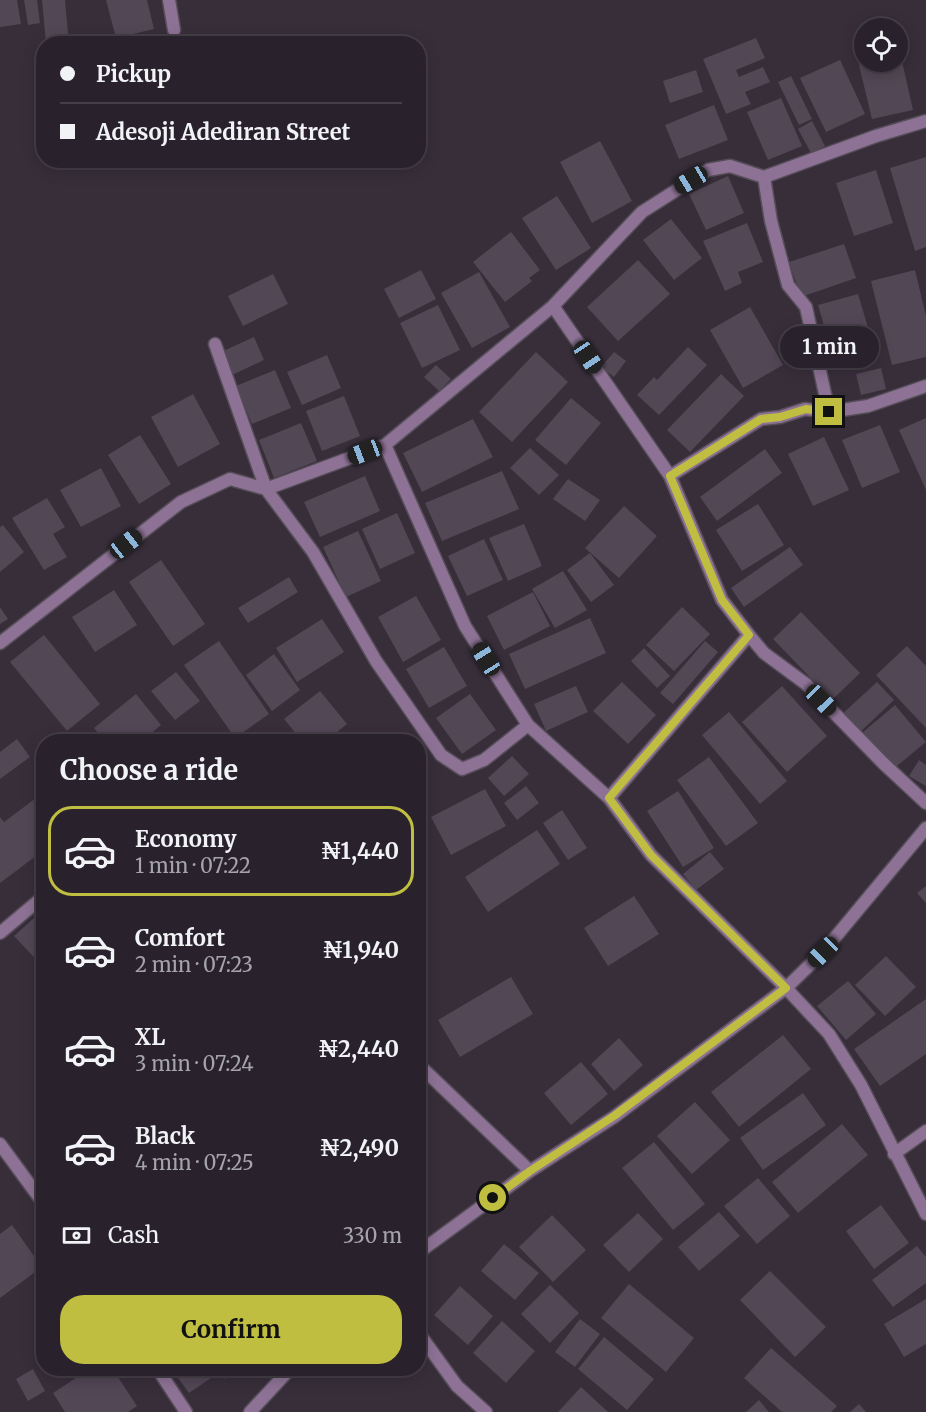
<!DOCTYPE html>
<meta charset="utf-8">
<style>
:root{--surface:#29222c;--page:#352f38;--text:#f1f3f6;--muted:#a5a4a9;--line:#453f48;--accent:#c0be41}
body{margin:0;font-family:Merriweather,serif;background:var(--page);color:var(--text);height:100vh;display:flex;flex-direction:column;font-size:22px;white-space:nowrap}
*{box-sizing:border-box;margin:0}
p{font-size:20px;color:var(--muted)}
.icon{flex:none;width:33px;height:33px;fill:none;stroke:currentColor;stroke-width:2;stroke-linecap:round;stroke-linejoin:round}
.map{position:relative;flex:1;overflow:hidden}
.panel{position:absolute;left:36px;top:734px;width:390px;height:642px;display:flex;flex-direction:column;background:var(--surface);border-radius:24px;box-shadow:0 3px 15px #0003,0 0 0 2px var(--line)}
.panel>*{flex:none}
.banner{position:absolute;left:36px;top:36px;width:390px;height:132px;border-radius:24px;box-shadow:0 3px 15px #0003,0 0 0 2px var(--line);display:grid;align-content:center;height:132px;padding:0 24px;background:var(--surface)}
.buttons{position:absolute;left:854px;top:18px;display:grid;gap:12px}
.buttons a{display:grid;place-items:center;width:54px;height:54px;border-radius:50%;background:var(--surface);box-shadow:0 3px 15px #0003,0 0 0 2px var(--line);font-size:30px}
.end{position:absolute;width:27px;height:27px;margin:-14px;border:8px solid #c0be41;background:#111;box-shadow:0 0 0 3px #111}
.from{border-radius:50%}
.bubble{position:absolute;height:42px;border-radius:21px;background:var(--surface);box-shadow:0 3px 15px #0003,0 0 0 2px var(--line);font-size:20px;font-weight:700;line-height:42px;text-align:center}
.car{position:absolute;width:18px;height:36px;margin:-18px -9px;border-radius:8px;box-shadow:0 0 4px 2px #0007;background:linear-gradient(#222 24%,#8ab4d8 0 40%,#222 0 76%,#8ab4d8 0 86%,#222 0)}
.banner b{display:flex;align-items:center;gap:21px;height:57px;font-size:22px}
.banner b+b{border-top:2px solid var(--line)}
.banner i{width:15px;height:15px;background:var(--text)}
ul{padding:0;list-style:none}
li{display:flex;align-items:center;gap:18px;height:90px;margin:0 12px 9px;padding:0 12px;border:3px solid transparent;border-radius:24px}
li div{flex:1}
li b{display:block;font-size:22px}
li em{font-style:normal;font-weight:700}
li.current{border-color:var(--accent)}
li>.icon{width:54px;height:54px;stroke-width:1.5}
h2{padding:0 24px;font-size:27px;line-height:72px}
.pay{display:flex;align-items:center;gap:15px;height:66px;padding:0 24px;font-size:22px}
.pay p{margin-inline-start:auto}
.action{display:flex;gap:12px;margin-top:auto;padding:12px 24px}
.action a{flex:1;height:69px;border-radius:24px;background:var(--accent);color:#111;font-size:24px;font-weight:700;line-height:69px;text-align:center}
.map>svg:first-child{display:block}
</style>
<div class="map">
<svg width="926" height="1412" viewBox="0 0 926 1412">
<rect width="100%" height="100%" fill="#372e3a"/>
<path fill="#524755" d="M0 0H17L21 24 0 27Z
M24 0H37L40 23 28 25Z
M42 0H65L69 44H46Z
M106 0H147L154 29 116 38Z
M756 38 765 58 736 70 739 77 763 67 770 82 745 92 751 104 726 114 703 59Z
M897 48H899L913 110 872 119 857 57 864 56V62H897Z
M840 60 865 114 826 132 800 78Z
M696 70 703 92 670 103 663 81Z
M791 76 812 119 799 125 778 82Z
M781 98 802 146 768 160 747 112Z
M714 105 728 140 679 159 665 125Z
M812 121 825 146 811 153 798 129Z
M600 141 632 201 592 223 560 162Z
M926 157V247L915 251 890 168Z
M876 170 893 223 854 236 836 183Z
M728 176 744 213 706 230 689 194Z
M557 196 591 248 556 270 522 218Z
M671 219 702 258 674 280 643 240Z
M747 223 763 262 738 272 742 283 725 291 703 241Z
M511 232 540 270 529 278 532 281 505 302 473 262Z
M844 244 856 278 801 297 789 262Z
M638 260 670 294 618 341 587 307Z
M421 270 436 299 399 318 384 289Z
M915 270 926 316V357L892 365 871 281Z
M479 272 510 327 472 348 441 293Z
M273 274 288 304 243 326 228 296Z
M858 294 877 358 837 370 818 305Z
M438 305 460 350 422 368 400 323Z
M750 307 783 365 743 388 710 330Z
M254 337 264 360 232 375 221 352Z
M688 347 707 365 659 415 637 395 654 377 657 380Z
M536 352 568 382 512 442 479 412Z
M614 352 626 361 614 377 601 367Z
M327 355 341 388 302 405 287 372Z
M436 365 451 379 439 391 424 377Z
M881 368 886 389 861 395 856 374Z
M275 370 291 408 252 424 236 386Z
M721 374 744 396 690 452 667 430Z
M193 394 220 444 178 467 151 417Z
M344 396 360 436 322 451 306 411Z
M571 398 601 423 566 465 535 440Z
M926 418V490L899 430Z
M473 419 493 457 422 492 403 453Z
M301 423 317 461 274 478 259 440Z
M880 425 900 472 862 488 842 440Z
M140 435 171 484 139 504 108 455Z
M824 437 849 490 813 506 788 454Z
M530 448 559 475 539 495 510 468Z
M765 449 782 473 717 521 700 497Z
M101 468 121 506 81 527 60 490Z
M502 471 519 509 442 541 425 503Z
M365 476 380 511 320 537 304 502Z
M568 479 600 500 585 521 553 499Z
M47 498 65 527 53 534 67 557 44 570 12 518Z
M758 504 784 545 742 571 716 530Z
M624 506 657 536 619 578 585 548Z
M397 513 415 553 380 569 362 529Z
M524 524 542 566 508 581 489 538Z
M3 525 24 552 0 572V527Z
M358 531 381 581 346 597 323 547Z
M484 539 503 580 467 596 448 556Z
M790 547 803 565 744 607 731 588Z
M590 553 614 585 591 602 567 570Z
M161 560 205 624 173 646 129 582Z
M563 571 587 610 555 628 532 589Z
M289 577 298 592 248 623 238 608Z
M114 590 137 625 95 652 72 617Z
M533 592 550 626 504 650 487 616Z
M416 596 441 640 403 662 378 617Z
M0 607 8 619 0 624Z
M682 607 710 634 674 671 646 645Z
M801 612 860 673 832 700 773 639Z
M590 618 606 653 525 689 509 654Z
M322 619 344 652 297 682 276 648Z
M44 635 100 704 67 731 10 662Z
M219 641 269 714 235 738 184 665Z
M705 641 718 652 673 704 660 693Z
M907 646 926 666V728L876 675Z
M444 647 467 686 429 708 406 669Z
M644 648 670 676 657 688 631 661Z
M274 654 300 690 272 711 246 675Z
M176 672 200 701 175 720 151 691Z
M622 682 656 715 628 744 593 711Z
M877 682 894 700 858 734 841 715Z
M576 686 588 712 546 731 534 704Z
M782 686 827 736 787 772 742 722Z
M320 691 347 724 326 741H302L284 719Z
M136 694 161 725 142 741H105L94 728Z
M470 694 496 730 462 754 436 718Z
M895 705 926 742 892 770 862 733Z
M729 712 787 781 760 804 702 735Z
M17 739 30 757 0 779V752Z
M512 756 529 774 504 796 488 778Z
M709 757 758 823 726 846 677 780Z
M919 760 926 765V786L909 776Z
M526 786 539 803 517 820 504 803Z
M485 789 506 826 451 855 431 817Z
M678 791 714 848 683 867 647 811Z
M44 792V850L0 883V817L4 822Z
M562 810 587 848 568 860 543 823Z
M537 830 560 864 488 912 465 877Z
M710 852 724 869 696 890 683 874Z
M926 886V903L917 893Z
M634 896 659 934 608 966 584 928Z
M44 909V968L14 936Z
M886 956 916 987 885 1016 855 985Z
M511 977 533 1014 460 1057 438 1020Z
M848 981 876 1014 846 1040 817 1006Z
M926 999V1054L880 1086 854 1049Z
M783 1035 811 1069 739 1127 711 1092Z
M619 1038 643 1065 614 1091 591 1064Z
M581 1062 608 1094 571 1125 544 1093Z
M803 1093 826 1125 763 1170 740 1138Z
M695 1102 730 1140 692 1174 657 1136Z
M842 1124 868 1155 798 1213 772 1182Z
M654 1142 705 1204 673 1230 622 1168Z
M758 1178 790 1216 757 1244 724 1206Z
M881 1205 909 1243 874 1269 846 1231Z
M719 1212 740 1236 699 1271 678 1247Z
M638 1213 663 1239 629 1272 603 1245Z
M552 1215 586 1250 553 1282 519 1247Z
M12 1225 42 1267 0 1298V1234Z
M504 1244 539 1273 515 1300 481 1271Z
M917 1246 926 1257V1283L893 1307 872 1280Z
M770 1271 826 1327 795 1357 740 1300Z
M629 1284 694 1338 666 1372 601 1318Z
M550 1285 579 1313 550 1343 521 1314Z
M460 1286 493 1316 468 1345 434 1315Z
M926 1299V1344L904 1357 884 1324Z
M580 1319 600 1334 575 1367 555 1352Z
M502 1321 535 1351 506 1383 473 1353Z
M604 1337 654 1379 627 1410 578 1369Z
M771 1348 837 1406 831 1412H782L744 1378Z
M91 1368H112L137 1406 128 1412H65L53 1393Z
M171 1368H209L214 1376 189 1393Z
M216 1368H241L224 1379Z
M33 1369 45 1391 28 1401 16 1379Z
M581 1387 608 1412H558Z
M759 1400 769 1412H746Z
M859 1404 866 1412H850Z"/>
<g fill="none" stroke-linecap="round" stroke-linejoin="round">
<g stroke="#554d58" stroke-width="15">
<path id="minor" d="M169 0 174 30
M764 177 771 221 788 285 806 307 829 412
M553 306 670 476 722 600 749 635 609 798
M215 344 266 489 313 552 376 661 441 755 462 769 484 760 528 725
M385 445 465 626 528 725 609 798 651 855 786 988 829 1034 861 1085 926 1214
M670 476 761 419 780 417 805 409 829 412 868 406 926 386
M749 635 764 653 806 684 883 763 926 803
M0 643 181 502 230 479 266 489 385 445 553 306 642 212 708 170 730 166 764 177 876 136 926 121
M0 933 44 896
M418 1064 530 1171
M0 1144 44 1204
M894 1154 926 1131
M418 1253 530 1171 614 1117 786 988 823 952 926 828
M418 1332 457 1386 486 1412
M157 1368 186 1412
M250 1412 291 1368"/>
</g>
<use href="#minor" stroke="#8d7295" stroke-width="12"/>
</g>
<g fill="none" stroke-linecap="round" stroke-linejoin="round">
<path stroke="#c0be41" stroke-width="8" d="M493 1198 530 1171 614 1116 786 988 651 855 609 798 749 635 722 600 670 476 761 419 780 417 806 409 829 412"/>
</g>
</svg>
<div class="buttons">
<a><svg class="icon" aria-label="locate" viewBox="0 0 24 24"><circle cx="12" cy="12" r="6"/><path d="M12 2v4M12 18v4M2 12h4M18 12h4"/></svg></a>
</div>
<i class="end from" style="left:493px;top:1198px"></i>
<i class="end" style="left:829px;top:412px"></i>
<div class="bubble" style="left:780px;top:326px;width:99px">1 min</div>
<i class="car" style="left:691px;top:180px;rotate:239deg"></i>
<i class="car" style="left:588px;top:357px;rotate:146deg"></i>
<i class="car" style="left:365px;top:452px;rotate:249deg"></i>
<i class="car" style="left:126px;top:544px;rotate:52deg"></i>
<i class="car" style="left:486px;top:659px;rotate:328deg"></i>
<i class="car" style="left:821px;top:700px;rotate:136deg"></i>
<i class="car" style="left:823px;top:952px;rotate:225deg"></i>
<div class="banner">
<b><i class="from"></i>Pickup</b>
<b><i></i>Adesoji Adediran Street</b>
</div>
<section class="panel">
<h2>Choose a ride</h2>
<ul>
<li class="current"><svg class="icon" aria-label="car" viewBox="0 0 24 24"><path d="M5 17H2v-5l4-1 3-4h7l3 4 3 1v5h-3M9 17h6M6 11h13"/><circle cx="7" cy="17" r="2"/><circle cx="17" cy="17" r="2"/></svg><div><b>Economy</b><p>1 min · 07:22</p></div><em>₦1,440</em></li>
<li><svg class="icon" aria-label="car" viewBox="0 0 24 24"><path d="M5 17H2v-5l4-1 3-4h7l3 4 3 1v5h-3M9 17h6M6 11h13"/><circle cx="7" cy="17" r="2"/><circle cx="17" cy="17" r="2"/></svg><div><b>Comfort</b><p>2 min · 07:23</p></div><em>₦1,940</em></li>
<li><svg class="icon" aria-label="car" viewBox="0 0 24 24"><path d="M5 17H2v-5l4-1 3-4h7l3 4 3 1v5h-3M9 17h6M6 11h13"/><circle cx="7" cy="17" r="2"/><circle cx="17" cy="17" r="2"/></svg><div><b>XL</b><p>3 min · 07:24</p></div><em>₦2,440</em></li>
<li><svg class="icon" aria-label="car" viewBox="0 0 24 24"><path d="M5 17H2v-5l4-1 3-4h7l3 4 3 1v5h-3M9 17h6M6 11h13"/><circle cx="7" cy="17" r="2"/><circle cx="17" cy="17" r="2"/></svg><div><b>Black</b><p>4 min · 07:25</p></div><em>₦2,490</em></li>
</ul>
<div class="pay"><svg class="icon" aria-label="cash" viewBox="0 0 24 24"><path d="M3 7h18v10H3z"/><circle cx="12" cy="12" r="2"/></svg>Cash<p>330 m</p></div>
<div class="action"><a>Confirm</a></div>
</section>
</div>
